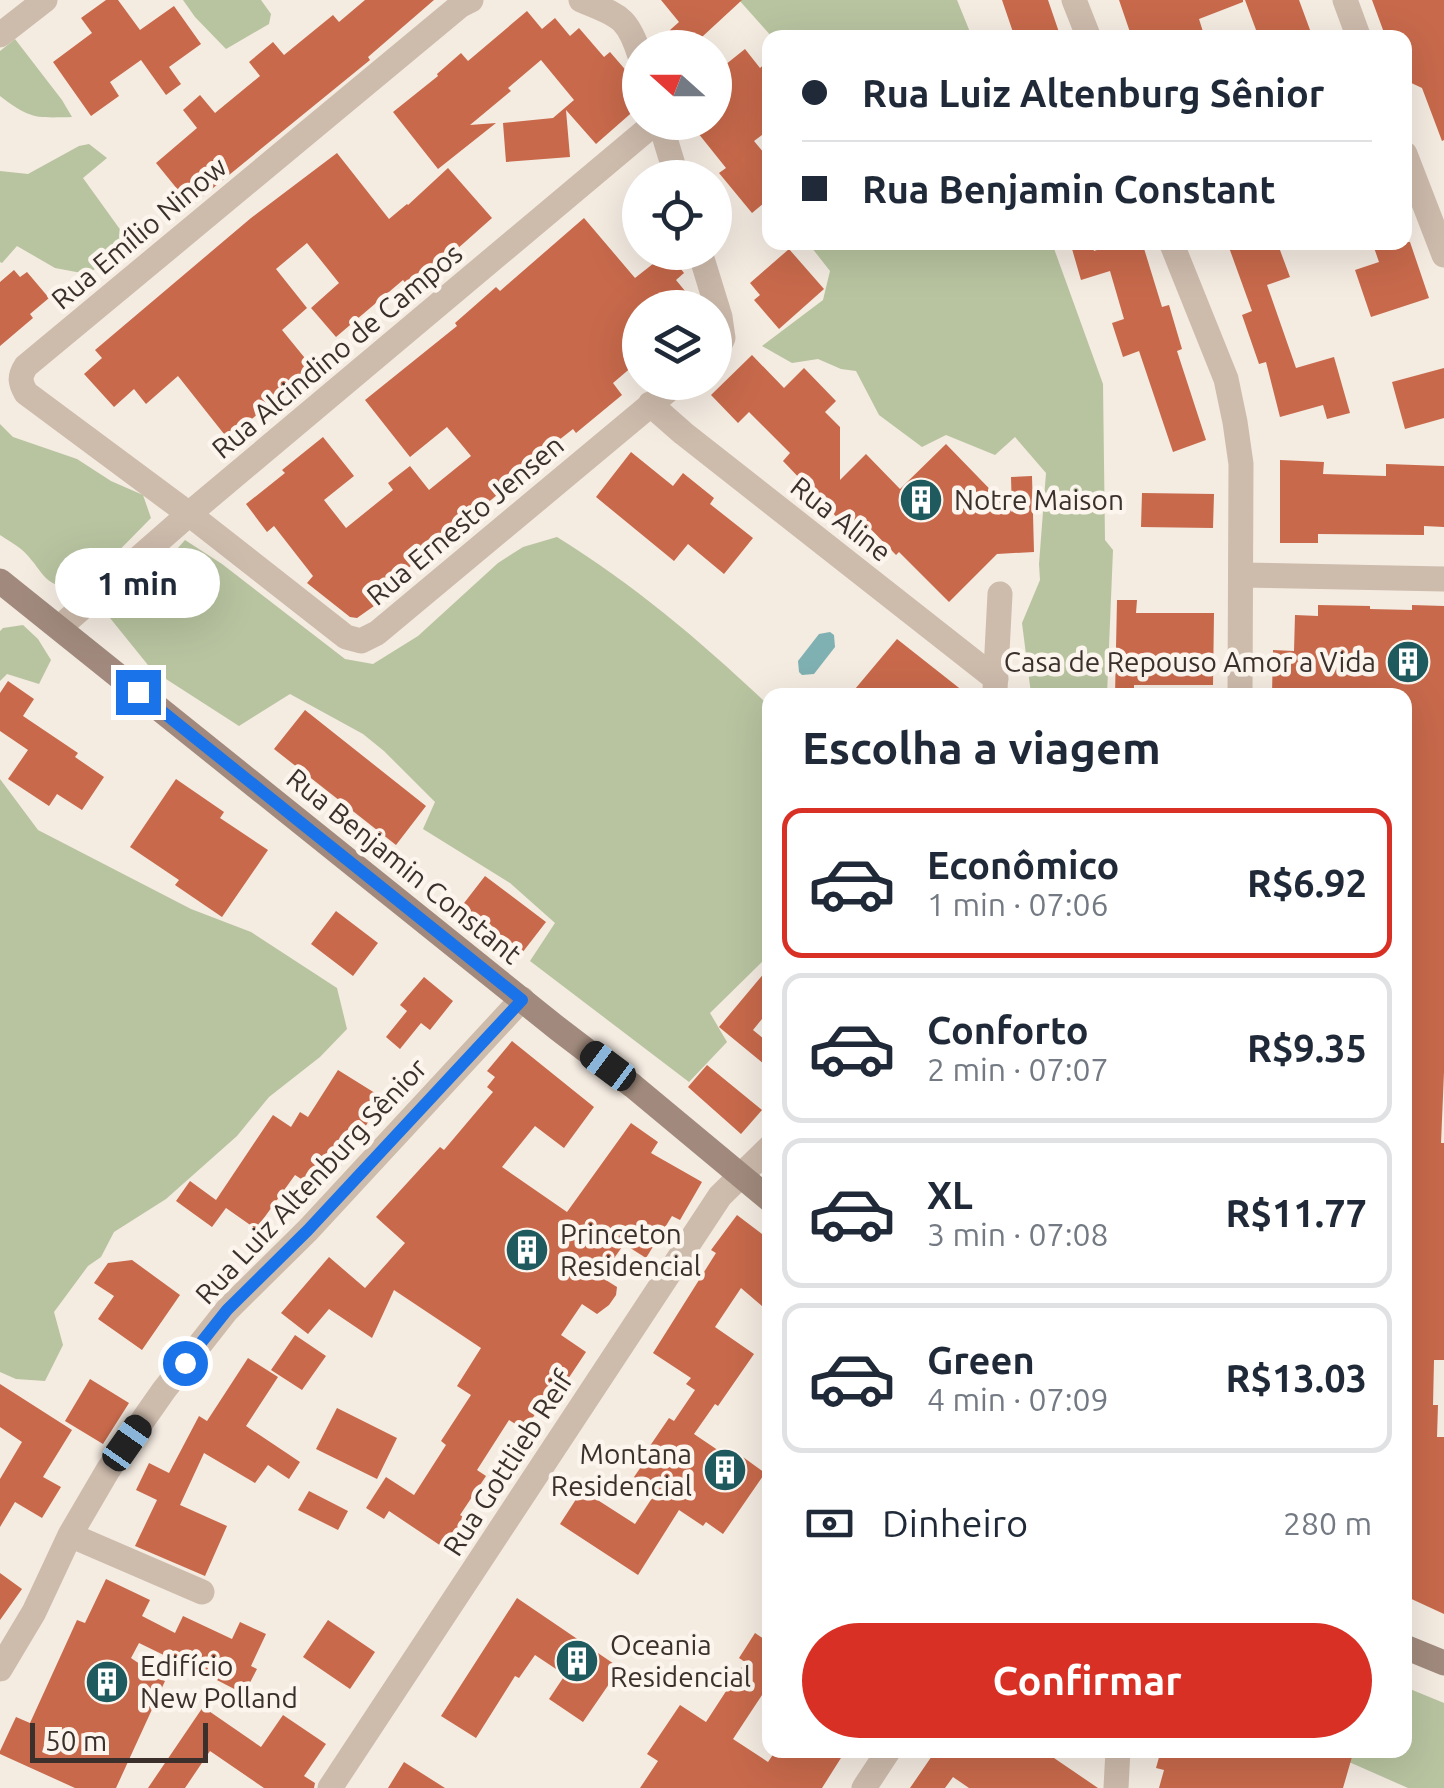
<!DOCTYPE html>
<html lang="pt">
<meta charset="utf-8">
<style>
:root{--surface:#fff;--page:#f6f6f7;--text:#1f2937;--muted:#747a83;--line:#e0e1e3;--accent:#d93025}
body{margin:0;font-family:Ubuntu,sans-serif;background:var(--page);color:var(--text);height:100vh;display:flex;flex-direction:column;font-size:38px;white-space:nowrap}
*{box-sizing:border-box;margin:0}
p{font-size:32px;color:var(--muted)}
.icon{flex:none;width:55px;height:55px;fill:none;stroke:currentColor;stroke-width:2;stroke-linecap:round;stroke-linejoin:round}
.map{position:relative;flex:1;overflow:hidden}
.panel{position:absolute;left:762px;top:688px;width:650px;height:1070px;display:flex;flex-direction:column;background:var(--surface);border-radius:20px;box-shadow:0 10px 40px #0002}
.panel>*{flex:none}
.hud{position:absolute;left:762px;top:30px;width:650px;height:220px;border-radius:20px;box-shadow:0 10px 40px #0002;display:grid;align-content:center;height:220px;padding:0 40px;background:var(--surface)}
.needle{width:65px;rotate:291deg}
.fabs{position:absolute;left:622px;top:30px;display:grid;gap:20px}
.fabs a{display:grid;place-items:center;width:110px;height:110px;border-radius:50%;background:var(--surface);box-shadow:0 10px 40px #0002;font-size:50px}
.scale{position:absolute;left:30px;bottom:25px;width:178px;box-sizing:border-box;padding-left:10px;border:5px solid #3b302b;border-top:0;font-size:28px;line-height:35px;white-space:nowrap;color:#3b302b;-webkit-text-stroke:8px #fbf5ee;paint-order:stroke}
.end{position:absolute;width:45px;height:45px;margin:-22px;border:12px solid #1a73e8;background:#fff;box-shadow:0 0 0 5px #fff}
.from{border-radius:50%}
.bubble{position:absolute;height:70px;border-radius:35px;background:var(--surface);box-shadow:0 10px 40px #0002;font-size:32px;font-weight:600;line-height:70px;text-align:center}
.car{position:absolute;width:30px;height:60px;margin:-30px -15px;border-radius:12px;box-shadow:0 0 8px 2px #0007;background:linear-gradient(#222 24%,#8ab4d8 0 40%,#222 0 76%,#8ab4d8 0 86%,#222 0)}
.hud b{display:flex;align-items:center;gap:35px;height:95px;font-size:38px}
.hud b+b{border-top:2px solid var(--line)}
.hud i{width:25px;height:25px;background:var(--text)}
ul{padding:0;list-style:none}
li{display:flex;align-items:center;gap:30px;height:150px;margin:0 20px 15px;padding:0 20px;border:5px solid var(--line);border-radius:20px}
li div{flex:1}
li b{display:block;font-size:38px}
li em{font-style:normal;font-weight:600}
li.on{border-color:var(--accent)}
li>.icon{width:90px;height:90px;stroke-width:1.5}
h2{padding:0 40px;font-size:45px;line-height:120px}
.pay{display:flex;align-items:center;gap:25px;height:110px;padding:0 40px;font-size:38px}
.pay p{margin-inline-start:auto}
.primary-button{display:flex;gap:20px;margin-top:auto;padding:20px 40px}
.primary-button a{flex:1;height:115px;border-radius:60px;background:var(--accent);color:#fff;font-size:40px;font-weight:600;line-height:115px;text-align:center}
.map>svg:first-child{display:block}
</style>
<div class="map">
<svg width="1444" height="1788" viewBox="0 0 1444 1788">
<rect width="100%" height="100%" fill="#f4ebe1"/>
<path fill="#b8c4a0" d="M183 0H261L271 14 269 24 226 49 195 17Z
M739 0H957L972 37H772Z
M15 39 62 100 72 117C35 118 30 119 0 96V51Z
M89 144 107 158 83 178 132 246 87 274 55 268 17 246 2 263 0 262V171L28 174 79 146Z
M808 243H1052L1103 384 1105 540 1113 550 1107 695 1031 694 1022 623 1040 580 1039 564 1046 473 1015 437 995 455 946 435 922 447 879 415 856 371 841 369 818 359 792 363 762 346 823 300 830 271Z
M0 424 13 437 77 459 111 481 143 495 151 518 83 587C40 590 46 571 21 549 15 544 7 540 0 535Z
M557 537C634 585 697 638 763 700L770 702V954L710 1013 727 1042 689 1082 530 961 555 923 510 883 423 829 435 802 384 751 363 734 290 694 239 726 152 670 110 618 148 582 185 540 222 564 345 659 373 664 418 636 498 563 523 547Z
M23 625 38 639 51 660 39 684 7 674 0 681V631L3 628Z
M0 779 38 830 191 909 251 932 337 988 347 1029 320 1057 269 1097 237 1136 166 1199 114 1232 101 1257 88 1266 54 1312 63 1345 45 1381 16 1379 0 1372Z
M1405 1687 1444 1703V1788H1408L1349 1762 1353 1750H1405Z"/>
<path fill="#7fb0b2" d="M830 632 834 635 835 647 814 674 802 675 799 672 798 661 819 634Z"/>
<path fill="#c8694b" d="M106 0H118L140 30 174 6 201 44 169 67 181 84 166 95 141 60 110 82 119 96 91 116 53 62 92 33 81 18Z
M365 0H434L368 57 370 60 191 206 156 163 197 128 183 110 200 95 215 113 260 76 249 62 273 42 284 55 333 15 339 22Z
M661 0H742L690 48H685L670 30 679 22Z
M1002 0H1048L1061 38H1015Z
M1119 0H1243V2L1199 19 1205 38H1132Z
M1245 0H1299L1313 38H1259Z
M1372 0H1444V140L1442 141 1422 88 1405 80V38H1386Z
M527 11 542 29 555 18 570 36 579 28 604 57 610 52 636 82 624 92 637 108 596 144 566 110 570 157 506 162 503 123 553 118 574 100 541 60 508 88 511 91 470 125 496 123 438 169 393 112 438 76 437 74 461 53 468 61Z
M745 49 760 68 770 59V129L754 141 770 160V198L752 213 719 173 726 168 698 133 711 122H715V73Z
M337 153 389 219 407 204 408 205 448 168 492 218 411 290 403 280 336 337 311 308 339 283 307 243 276 269 307 308 282 330 313 368 228 439 178 376 146 404 134 389 114 407 84 374 102 358 95 350 251 218Z
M584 218 635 278 668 252 684 273 676 280 699 308H640V360L613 383 622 395 576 433 573 429 494 491 497 495 395 579 401 587 357 618 350 617 307 583 313 576 274 526 267 532 246 504 285 473 282 470 323 437 354 476 324 500 346 528 393 490 388 483 410 466 429 490 471 456 447 427 410 457 365 400 457 326 455 323 496 287 500 291Z
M1070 242H1091L1094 251 1122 242H1142L1162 307 1169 305 1182 349 1177 351 1206 440 1173 452 1139 351 1123 357 1112 323 1124 319 1110 271 1081 280Z
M1227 242H1277L1290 277 1267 285 1296 368 1334 357 1350 413 1327 419 1323 405 1280 417 1266 362 1259 364 1242 315 1252 311Z
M1372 242H1410L1429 298 1371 317 1355 270 1379 262Z
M789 249 824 289 779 329 754 300 760 295 750 283Z
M14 270 20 277 27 272 49 298 30 314 33 318 0 346V282Z
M752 355 784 388 804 368 836 401 825 412 840 427V480L866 454 900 489 946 444 1012 512 1011 477 1032 476 1034 552 997 554 949 602 899 552 896 555 861 519 849 530 783 461 790 453 749 412 738 423 711 395Z
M1444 368V418L1405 429 1392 382Z
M631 452 673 486 683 473 714 498 710 504 753 538 724 574 688 544 674 561 596 497Z
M1280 460 1324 462 1323 474 1386 476V464L1444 466V527L1424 526V535L1318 534V543H1280Z
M1142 493 1214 494 1213 528 1141 527Z
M1117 600H1137L1136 613H1214L1213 685H1134V695H1115Z
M1318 605 1370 606V609L1412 610V605L1444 606V1072L1441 1143H1444V1360H1434L1433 1405H1438L1437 1437H1444V1614L1405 1596V968L1408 916H1406L1405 900V694L1272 693 1273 650 1294 651 1295 615 1318 616Z
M897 639 968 695H850Z
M8 681 34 699 23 716 78 753 75 757 104 777 82 810 57 794 49 806 8 779 28 750 0 731V693Z
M305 710 426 806 396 845 274 749Z
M176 779 224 812 220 818 268 850 222 917 175 885 179 880 130 847Z
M485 876 546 922 522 953 461 907Z
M336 911 378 943 353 976 311 944Z
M770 966V1009L753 1030 770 1044V1069L719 1027Z
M424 977 453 1001 430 1030 421 1023 400 1049 386 1037 407 1011 400 1005Z
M512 1041 594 1107 564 1148 535 1126 502 1167 567 1212 631 1123 658 1142 651 1153 702 1182 680 1220 672 1216 646 1258 624 1244 601 1277 617 1287 616 1295 609 1305 597 1314 582 1304 561 1335 586 1352 562 1388 555 1383 525 1430 509 1420 477 1470 486 1476 460 1515 470 1521 450 1552 389 1511 384 1519 366 1508 386 1477 414 1495 446 1445 441 1441 471 1395 457 1386 481 1348 394 1290 372 1338 329 1309 308 1334 281 1313 329 1257 365 1288 405 1243 376 1217 440 1147 444 1150 493 1092 487 1087 495 1077 487 1071Z
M707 1065 762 1110 741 1134 688 1087Z
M338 1070 383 1098 336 1174 324 1167 312 1186 295 1175 256 1229 226 1208 212 1227 176 1201 190 1181 216 1200 273 1115 291 1127 300 1112 308 1117Z
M737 1215 770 1240V1313L741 1288 715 1327 754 1354 718 1406 715 1404 694 1434 731 1459 736 1452 765 1473 723 1534 706 1522 703 1526 679 1510 638 1575 560 1524 582 1490 635 1524 656 1492 634 1477 645 1461 641 1459 669 1418 674 1421 695 1390 686 1384 691 1378 653 1353 716 1253 711 1250Z
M132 1260 180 1295 142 1350 98 1319 114 1296 94 1283 108 1263Z
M295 1335 326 1356 302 1390 271 1370Z
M248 1358 278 1377 246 1426 300 1462 289 1479 268 1465 255 1483 204 1453 180 1505 227 1526 205 1576 135 1546 157 1500 136 1490 149 1463 169 1473 199 1416 207 1421Z
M90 1379 129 1403 103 1444 65 1421Z
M0 1384 72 1430 43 1477 61 1487 42 1518 15 1502 0 1527V1479L22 1442 0 1427Z
M337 1408 397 1438 377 1479 316 1449Z
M309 1491 348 1511 338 1530 298 1510Z
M0 1573 22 1589 0 1620Z
M106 1579 150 1600 142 1616 175 1633 183 1616 232 1639 240 1622 266 1634 251 1666 257 1669 244 1694 213 1678 215 1674 176 1656 174 1660 139 1643 131 1658 165 1681 116 1788H75L0 1754V1751L16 1717 30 1723 77 1620 85 1623Z
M517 1598 620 1668 583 1722 549 1699 565 1675 535 1655 519 1678 515 1676 476 1738 441 1716Z
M328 1620 375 1652 350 1689 303 1657Z
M755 1633 770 1643V1683L733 1739 768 1762 776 1750H846L822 1788H640L658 1761 647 1754 680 1705 706 1722 745 1662 739 1658Z
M203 1707 261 1747 283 1715 326 1744 304 1776 315 1783 314 1788H264L210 1751 185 1788H148Z
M936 1750H1060L1054 1758 1098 1788H969L953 1777 945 1788H910Z
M1161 1750H1354L1343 1788H1159L1164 1770 1156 1768Z
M404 1762 445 1788H388Z"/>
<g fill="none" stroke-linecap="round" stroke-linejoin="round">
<path stroke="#cdbbac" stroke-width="25" d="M471 0 461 5 26 366C19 377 20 382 26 393L189 514 346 637 361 641 377 633 678 382
M581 0C618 16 627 15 640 56
M1345 0 1359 38
M0 35 45 0
M660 122 677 178
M1405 154 1444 255
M700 252 720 317 723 338 715 353
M650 404 683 433 996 679
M1241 575 1444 579
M60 627 189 514 656 122
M995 690 1000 594
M70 1535 202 1592
M0 1669 34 1612 70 1535 108 1470 164 1390 227 1310 308 1230 522 999
M330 1788 720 1196 770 1147
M1116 1788 1118 1750"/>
<path stroke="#cdbbac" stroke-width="25" d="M1074 0 1089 38
M1171 242 1226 379 1235 422 1241 464 1240 695
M864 1788 889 1750"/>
<path stroke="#a18a7d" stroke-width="25" d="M0 581 557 1028 633 1086 770 1200
M1405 1647 1444 1663"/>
</g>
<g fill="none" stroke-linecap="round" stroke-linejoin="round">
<path stroke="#1a73e8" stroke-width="12" d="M138 692 522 1000 308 1230 227 1310 185 1363"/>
</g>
<defs>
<g id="building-disc" transform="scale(2.25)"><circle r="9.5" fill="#1f5a5e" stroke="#fbf5ee"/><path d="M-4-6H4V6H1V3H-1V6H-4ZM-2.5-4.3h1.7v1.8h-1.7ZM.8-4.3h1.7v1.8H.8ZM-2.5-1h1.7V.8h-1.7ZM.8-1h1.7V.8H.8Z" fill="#fff"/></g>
</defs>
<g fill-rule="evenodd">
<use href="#building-disc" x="921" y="500"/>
<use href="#building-disc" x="1408" y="662"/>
<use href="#building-disc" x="527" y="1250"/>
<use href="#building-disc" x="725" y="1470"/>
<use href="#building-disc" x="577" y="1661"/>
<use href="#building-disc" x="107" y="1682"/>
</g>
<g text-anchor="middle" stroke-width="9" stroke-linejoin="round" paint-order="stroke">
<g font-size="28" fill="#3b302b" stroke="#fbf5ee">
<text transform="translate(139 233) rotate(-40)" y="10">Rua Emílio Ninow</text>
<text transform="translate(337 351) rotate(-40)" y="10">Rua Alcindino de Campos</text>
<text transform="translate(841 519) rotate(38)" y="10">Rua Aline</text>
<text transform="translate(465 520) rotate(-40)" y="10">Rua Ernesto Jensen</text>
<text transform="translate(404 866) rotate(39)" y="10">Rua Benjamin Constant</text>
<text transform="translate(311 1181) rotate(-47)" y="10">Rua Luiz Altenburg Sênior</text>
<text transform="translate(508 1463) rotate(-57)" y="10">Rua Gottlieb Reif</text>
</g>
<g font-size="28" fill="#3b302b" stroke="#fbf5ee" text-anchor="start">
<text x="954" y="510">Notre Maison</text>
<text x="1376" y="672" text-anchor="end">Casa de Repouso Amor a Vida</text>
<text x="560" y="1244">Princeton<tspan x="560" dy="32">Residencial</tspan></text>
<text x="692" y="1464" text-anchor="end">Montana<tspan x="692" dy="32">Residencial</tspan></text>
<text x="610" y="1655">Oceania<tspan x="610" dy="32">Residencial</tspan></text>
<text x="140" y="1676">Edifício<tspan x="140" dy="32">New Polland</tspan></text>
</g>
</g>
</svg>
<div class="fabs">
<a><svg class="needle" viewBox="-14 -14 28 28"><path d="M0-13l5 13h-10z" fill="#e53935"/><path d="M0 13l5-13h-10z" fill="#747a83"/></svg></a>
<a><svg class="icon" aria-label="locate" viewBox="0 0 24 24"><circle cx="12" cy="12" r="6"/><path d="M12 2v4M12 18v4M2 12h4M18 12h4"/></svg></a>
<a><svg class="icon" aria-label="layers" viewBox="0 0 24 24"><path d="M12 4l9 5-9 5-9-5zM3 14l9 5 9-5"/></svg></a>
</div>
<div class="scale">50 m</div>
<i class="end from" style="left:185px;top:1363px"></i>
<i class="end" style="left:138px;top:692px"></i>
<div class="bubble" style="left:55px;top:548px;width:165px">1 min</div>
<i class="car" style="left:608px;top:1066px;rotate:307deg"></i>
<i class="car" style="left:127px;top:1443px;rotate:35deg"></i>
<div class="hud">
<b><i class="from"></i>Rua Luiz Altenburg Sênior</b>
<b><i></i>Rua Benjamin Constant</b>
</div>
<section class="panel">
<h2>Escolha a viagem</h2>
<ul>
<li class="on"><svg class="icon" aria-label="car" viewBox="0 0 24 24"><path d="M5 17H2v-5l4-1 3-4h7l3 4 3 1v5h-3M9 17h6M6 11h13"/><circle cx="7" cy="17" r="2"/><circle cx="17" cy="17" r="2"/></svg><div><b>Econômico</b><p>1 min · 07:06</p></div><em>R$6.92</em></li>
<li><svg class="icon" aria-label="car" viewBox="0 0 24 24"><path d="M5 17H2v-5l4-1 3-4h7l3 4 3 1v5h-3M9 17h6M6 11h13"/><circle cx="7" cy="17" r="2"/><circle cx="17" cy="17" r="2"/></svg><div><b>Conforto</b><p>2 min · 07:07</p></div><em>R$9.35</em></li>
<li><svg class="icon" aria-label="car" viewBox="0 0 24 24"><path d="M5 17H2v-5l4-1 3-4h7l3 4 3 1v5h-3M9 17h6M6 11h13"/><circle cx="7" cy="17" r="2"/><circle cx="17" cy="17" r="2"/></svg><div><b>XL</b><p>3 min · 07:08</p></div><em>R$11.77</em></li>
<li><svg class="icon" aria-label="car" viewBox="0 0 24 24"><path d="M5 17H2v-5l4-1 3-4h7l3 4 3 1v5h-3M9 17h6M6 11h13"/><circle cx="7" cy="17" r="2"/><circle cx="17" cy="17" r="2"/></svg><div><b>Green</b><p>4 min · 07:09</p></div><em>R$13.03</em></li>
</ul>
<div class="pay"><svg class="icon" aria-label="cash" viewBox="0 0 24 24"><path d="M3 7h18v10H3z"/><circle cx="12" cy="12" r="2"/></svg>Dinheiro<p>280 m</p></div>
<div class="primary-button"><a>Confirmar</a></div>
</section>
</div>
